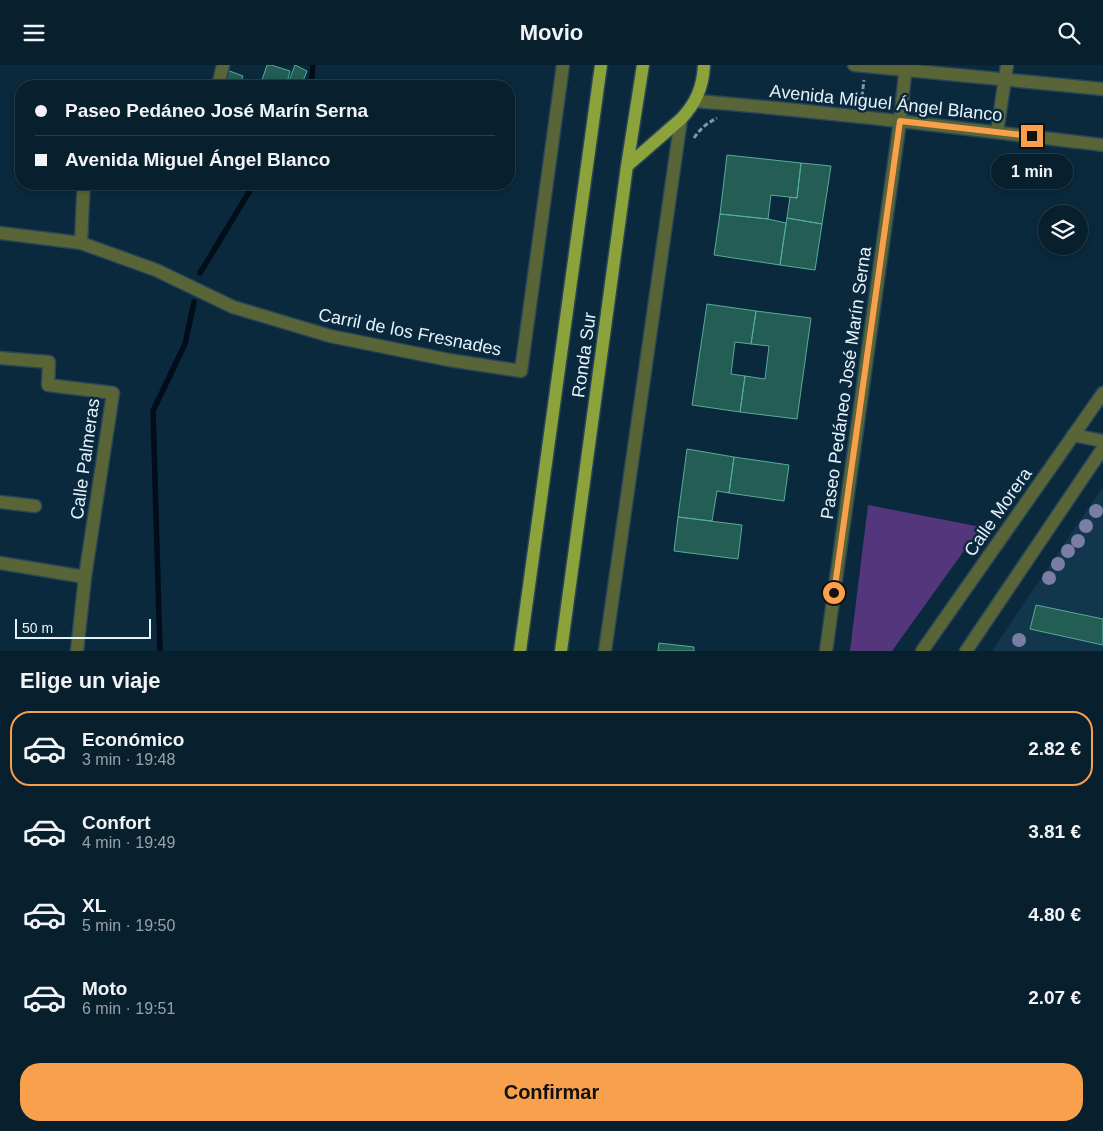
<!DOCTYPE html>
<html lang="es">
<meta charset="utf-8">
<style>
:root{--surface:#081f2e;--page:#162c3a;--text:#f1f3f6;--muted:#98a2aa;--line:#293d4a;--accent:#f9a04d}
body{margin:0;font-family:Helvetica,sans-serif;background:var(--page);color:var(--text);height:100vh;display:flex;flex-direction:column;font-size:19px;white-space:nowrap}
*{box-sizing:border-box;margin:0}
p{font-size:16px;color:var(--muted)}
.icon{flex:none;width:28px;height:28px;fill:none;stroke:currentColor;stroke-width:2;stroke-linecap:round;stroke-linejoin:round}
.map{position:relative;height:586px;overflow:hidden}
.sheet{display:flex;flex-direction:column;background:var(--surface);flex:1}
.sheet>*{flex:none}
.hud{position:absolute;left:15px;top:15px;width:500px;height:110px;border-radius:20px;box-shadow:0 2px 8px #0003,0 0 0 1px var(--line);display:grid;align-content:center;height:110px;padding:0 20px;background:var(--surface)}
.fabs{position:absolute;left:1038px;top:140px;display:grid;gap:10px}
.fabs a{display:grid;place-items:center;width:50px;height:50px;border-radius:50%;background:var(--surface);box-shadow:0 2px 8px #0003,0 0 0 1px var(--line);font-size:25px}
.scale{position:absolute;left:15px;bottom:12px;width:136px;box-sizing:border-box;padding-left:5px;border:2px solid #e6f2fb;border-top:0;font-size:14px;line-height:18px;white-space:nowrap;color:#e6f2fb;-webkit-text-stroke:4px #0a293d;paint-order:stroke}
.end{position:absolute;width:22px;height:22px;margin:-11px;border:6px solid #f9a04d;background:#111;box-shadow:0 0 0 2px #111}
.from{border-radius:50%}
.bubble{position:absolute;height:35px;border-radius:18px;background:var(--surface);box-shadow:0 2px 8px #0003,0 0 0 1px var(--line);font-size:16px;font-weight:700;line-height:35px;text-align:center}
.hud b{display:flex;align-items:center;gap:18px;height:48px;font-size:19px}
.hud b+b{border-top:1px solid var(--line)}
.hud i{width:12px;height:12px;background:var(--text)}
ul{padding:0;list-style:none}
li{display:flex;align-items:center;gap:15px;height:75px;margin:0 10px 8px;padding:0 10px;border:2px solid transparent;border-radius:20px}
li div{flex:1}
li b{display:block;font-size:19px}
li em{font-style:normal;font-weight:700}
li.selected{border-color:var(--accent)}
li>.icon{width:45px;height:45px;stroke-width:1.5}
h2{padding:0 20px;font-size:22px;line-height:60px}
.action{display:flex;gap:10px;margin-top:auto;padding:10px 20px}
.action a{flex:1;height:58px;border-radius:20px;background:var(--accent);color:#111;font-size:20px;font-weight:700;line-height:58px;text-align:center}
header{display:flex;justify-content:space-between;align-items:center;height:65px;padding:0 20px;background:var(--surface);font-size:22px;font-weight:700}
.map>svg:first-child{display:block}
</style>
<header><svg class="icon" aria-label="menu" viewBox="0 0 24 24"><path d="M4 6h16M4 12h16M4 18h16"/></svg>Movio<svg class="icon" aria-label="search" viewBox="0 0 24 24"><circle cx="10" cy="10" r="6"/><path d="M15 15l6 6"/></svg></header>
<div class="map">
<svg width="1103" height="586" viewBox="0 0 1103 586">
<rect width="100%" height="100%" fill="#0a293d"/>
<path fill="#12364c" d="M1103 422V586H992L1024 538Z"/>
<path fill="#54367d" d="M868 440 981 462 892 586H850Z"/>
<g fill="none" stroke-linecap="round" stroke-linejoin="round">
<path stroke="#010d18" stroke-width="5.5" d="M311 21 313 0
M200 208 254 119
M160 586 153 346 185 279 194 237"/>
</g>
<path fill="#235d53" stroke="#57ab9c" d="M267 0H271L290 6 286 21H260Z
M295 0 307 6 301 21H287Z
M227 5 243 11 239 21H222Z
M727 90 801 98 797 133 771 130 768 154 720 149Z
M801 98 831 101 822 159 787 153 790 132 797 133Z
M720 149 768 154 786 158 780 200 714 190Z
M787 153 822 159 815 205 780 200Z
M707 239 756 246 751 279 735 277 731 309 745 311 740 347 692 340Z
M756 246 811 253 797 354 740 347 745 311 765 314 769 281 751 279Z
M687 384 734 392 729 428 717 426 712 456 678 452Z
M734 392 789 400 784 436 729 428Z
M678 452 742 460 738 494 674 486Z
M1036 540 1103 554V580L1030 564Z
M659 578 694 582V586H658Z"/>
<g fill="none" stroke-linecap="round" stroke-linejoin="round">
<g stroke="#294558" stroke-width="15">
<path id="minor" d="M854 0 1103 24
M218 21 223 0
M695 36C831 47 967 64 1103 80
M997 67 1007 0
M0 168 81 178 156 205 233 242 330 271 449 295 521 306 563 0
M81 178 83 133 84 119
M0 293 49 297 48 320 113 328 85 512 77 586
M1073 370 1103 376
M0 437 35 441
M0 498 85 512
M605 586 681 54
M826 586 900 56 906 0
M922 586 1103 328
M966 586 1103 383"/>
</g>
<g stroke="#294558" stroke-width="15">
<path id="primary" d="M627 101 681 54C696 38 703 22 704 0
M520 586 601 0
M561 586 627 101 643 0"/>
</g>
<path stroke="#8196a4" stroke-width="3" stroke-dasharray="5 2.5" stroke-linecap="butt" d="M861 39 864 15
M694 73C700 64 707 58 717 53"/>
<use href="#minor" stroke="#5a6537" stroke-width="12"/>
<use href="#primary" stroke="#8ca33b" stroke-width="12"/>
</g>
<g fill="#7a7ea4">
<circle cx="1096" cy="446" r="7"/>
<circle cx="1086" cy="461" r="7"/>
<circle cx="1078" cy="476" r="7"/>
<circle cx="1068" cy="486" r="7"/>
<circle cx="1058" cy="499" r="7"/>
<circle cx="1049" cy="513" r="7"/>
<circle cx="1019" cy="575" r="7"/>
</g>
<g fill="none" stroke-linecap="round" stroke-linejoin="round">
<path stroke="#f9a04d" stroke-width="6" d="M834 528 900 56 1032 71"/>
</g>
<g text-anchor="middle" stroke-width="5" stroke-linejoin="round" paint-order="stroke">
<g font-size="18" fill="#e6f2fb" stroke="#0a293d">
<text transform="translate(886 38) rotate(6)" y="6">Avenida Miguel Ángel Blanco</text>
<text transform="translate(410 267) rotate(11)" y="6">Carril de los Fresnades</text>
<text transform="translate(584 290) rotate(-82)" y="6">Ronda Sur</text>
<text transform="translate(846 318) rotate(-82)" y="6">Paseo Pedáneo José Marín Serna</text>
<text transform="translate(85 394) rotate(-82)" y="6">Calle Palmeras</text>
<text transform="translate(998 447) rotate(-55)" y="6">Calle Morera</text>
</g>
</g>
</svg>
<div class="fabs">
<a><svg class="icon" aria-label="layers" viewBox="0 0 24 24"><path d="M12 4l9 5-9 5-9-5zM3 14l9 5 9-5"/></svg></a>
</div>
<div class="scale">50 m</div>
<i class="end from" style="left:834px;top:528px"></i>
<i class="end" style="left:1032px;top:71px"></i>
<div class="bubble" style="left:991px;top:89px;width:82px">1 min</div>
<div class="hud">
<b><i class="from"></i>Paseo Pedáneo José Marín Serna</b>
<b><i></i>Avenida Miguel Ángel Blanco</b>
</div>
</div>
<section class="sheet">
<h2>Elige un viaje</h2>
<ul>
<li class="selected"><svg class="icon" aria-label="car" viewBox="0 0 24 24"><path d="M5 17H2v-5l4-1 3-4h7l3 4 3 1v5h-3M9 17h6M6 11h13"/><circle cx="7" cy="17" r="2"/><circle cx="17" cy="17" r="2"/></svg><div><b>Económico</b><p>3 min · 19:48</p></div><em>2.82 €</em></li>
<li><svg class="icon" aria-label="car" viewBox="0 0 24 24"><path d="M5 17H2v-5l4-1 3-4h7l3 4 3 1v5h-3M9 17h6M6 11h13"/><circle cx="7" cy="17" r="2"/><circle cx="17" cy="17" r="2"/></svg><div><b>Confort</b><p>4 min · 19:49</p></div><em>3.81 €</em></li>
<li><svg class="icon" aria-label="car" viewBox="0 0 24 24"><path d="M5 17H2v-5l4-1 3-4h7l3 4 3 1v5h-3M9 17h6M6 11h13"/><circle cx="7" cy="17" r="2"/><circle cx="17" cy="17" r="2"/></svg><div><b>XL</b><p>5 min · 19:50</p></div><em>4.80 €</em></li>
<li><svg class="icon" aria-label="car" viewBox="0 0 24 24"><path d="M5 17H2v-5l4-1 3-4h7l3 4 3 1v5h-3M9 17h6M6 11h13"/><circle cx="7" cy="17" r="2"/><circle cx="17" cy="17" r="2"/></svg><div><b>Moto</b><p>6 min · 19:51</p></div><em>2.07 €</em></li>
</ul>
<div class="action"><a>Confirmar</a></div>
</section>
